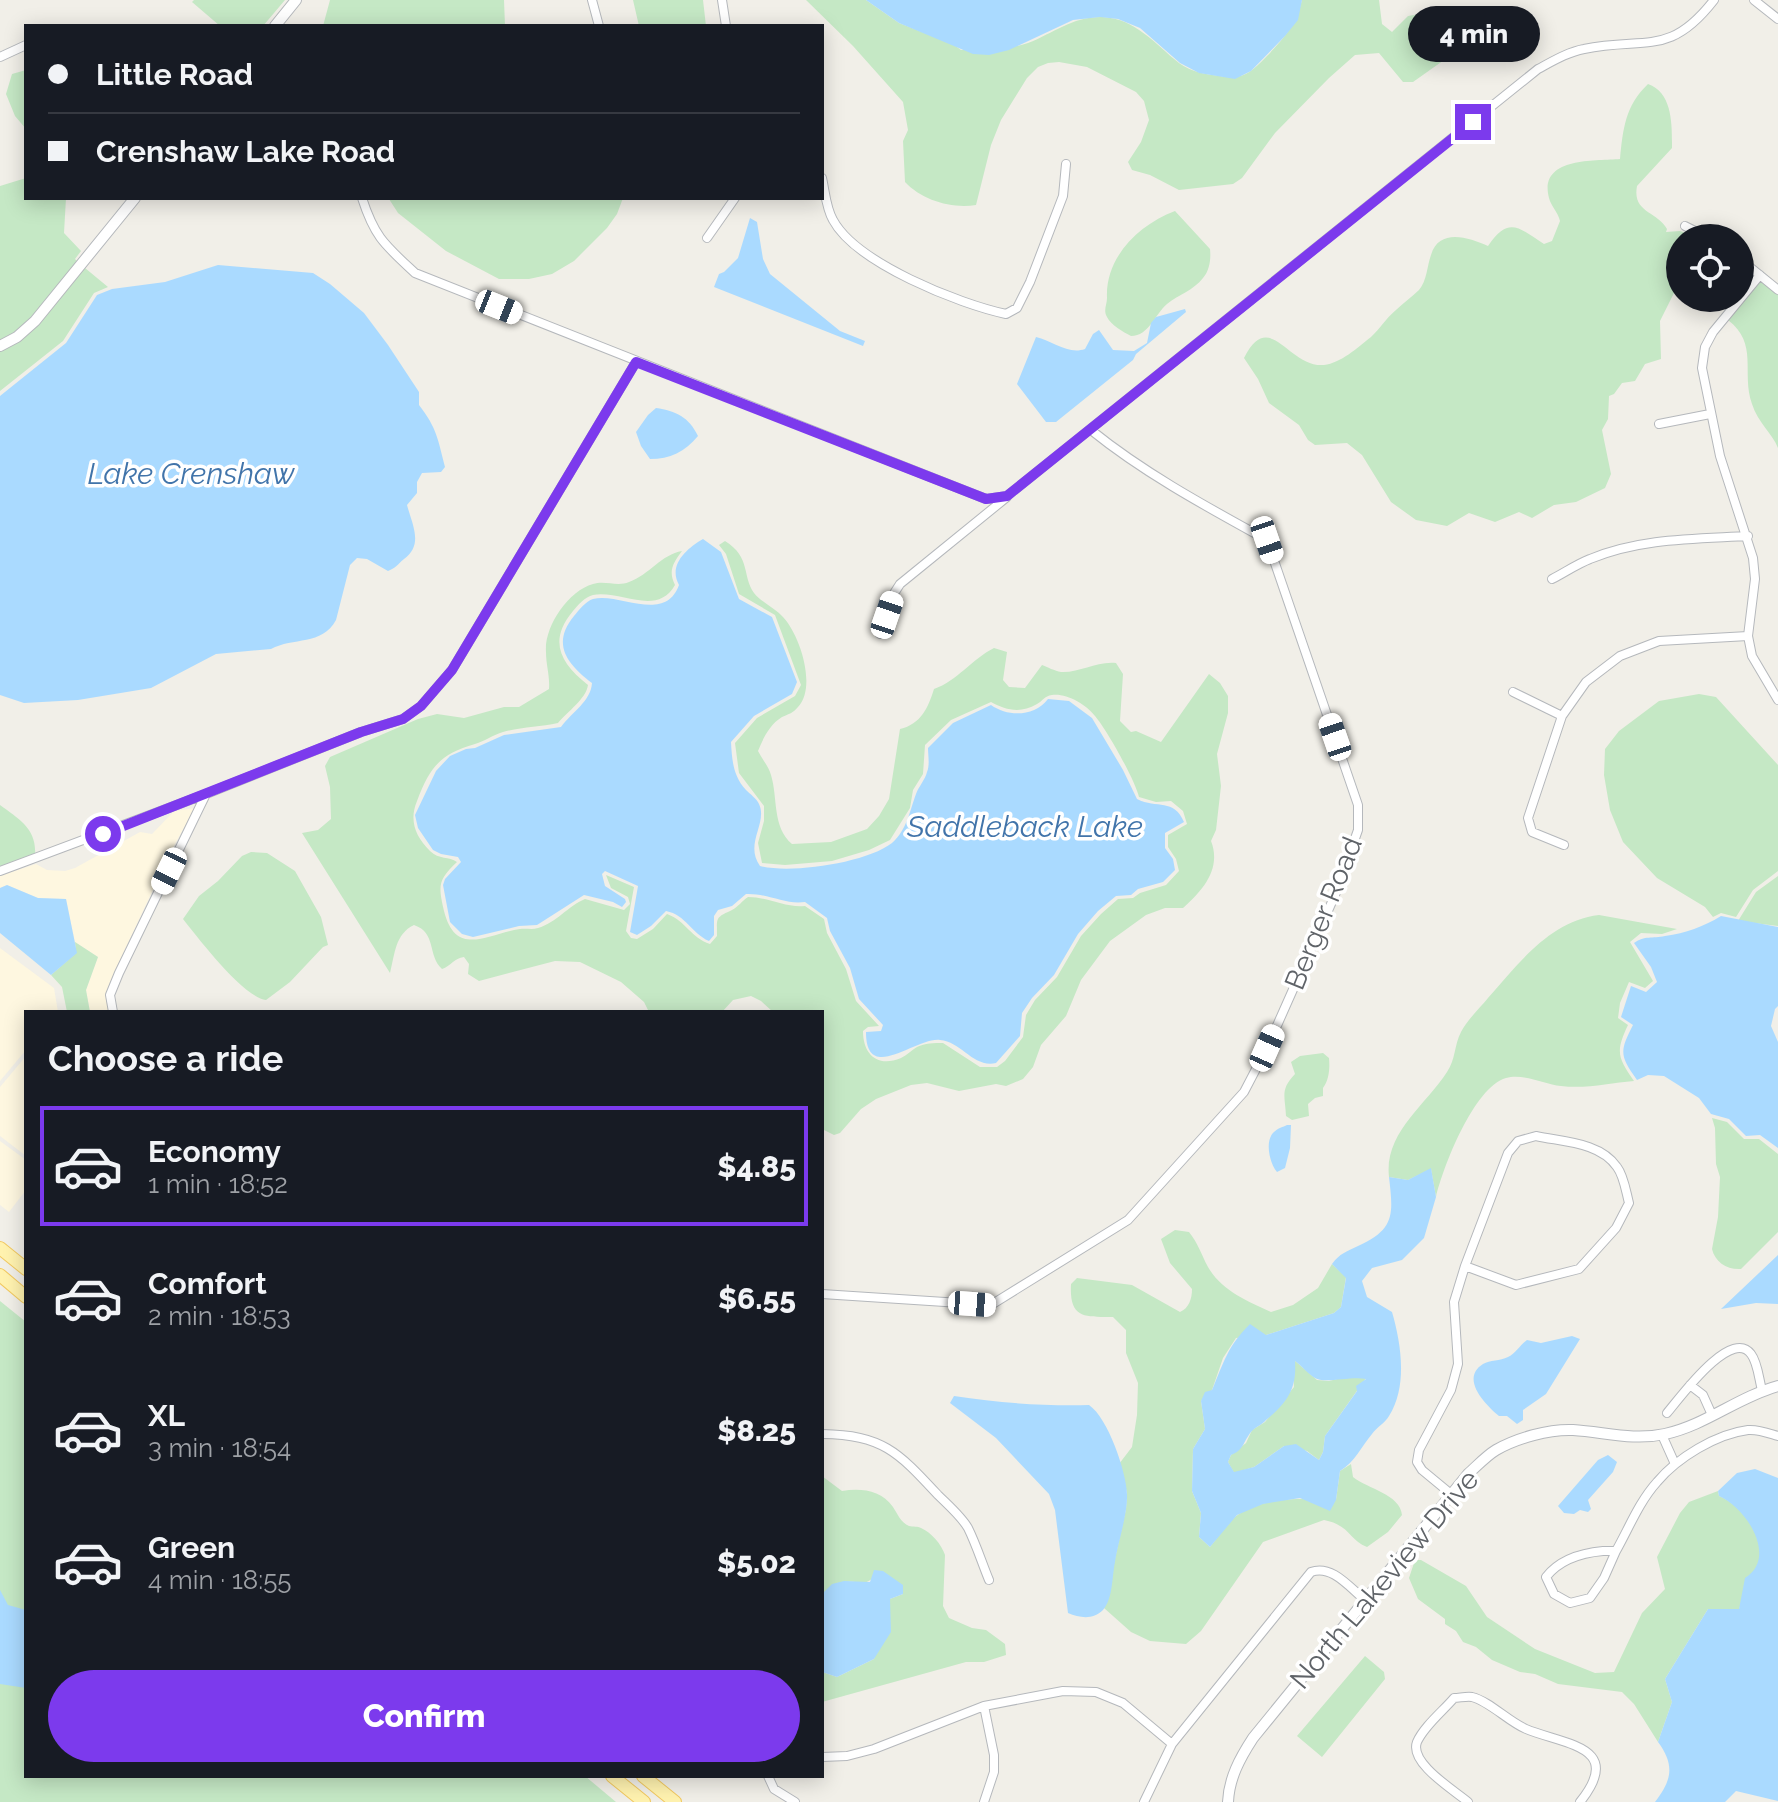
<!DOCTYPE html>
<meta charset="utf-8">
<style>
:root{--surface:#171b24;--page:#20242c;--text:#f1f3f6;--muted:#9ea1a6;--line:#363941;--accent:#7c3aed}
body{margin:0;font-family:Raleway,sans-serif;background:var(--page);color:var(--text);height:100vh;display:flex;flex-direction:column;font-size:30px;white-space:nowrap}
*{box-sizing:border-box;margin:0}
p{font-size:26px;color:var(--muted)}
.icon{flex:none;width:44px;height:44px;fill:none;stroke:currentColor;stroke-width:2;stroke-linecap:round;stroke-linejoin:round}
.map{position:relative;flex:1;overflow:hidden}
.details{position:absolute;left:24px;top:1010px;width:800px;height:768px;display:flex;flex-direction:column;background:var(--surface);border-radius:0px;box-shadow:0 4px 20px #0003}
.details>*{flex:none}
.banner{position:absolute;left:24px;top:24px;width:800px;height:176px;border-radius:0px;box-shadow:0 4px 20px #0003;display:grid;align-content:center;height:176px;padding:0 24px;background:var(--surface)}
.buttons{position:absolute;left:1666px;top:224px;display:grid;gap:16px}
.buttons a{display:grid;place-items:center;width:88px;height:88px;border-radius:50%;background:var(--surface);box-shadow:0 4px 20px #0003;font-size:40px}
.end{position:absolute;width:36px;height:36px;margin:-18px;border:10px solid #7c3aed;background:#fff;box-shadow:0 0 0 4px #fff}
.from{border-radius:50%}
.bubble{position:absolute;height:56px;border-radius:28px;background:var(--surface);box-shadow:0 4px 20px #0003;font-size:26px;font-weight:800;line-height:56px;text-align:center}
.car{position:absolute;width:24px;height:48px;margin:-24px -12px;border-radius:10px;box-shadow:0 0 6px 2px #0007;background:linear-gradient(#fff 24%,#345 0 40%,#fff 0 76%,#345 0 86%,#fff 0)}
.banner b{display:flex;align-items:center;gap:28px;height:76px;font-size:30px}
.banner b+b{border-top:2px solid var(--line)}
.banner i{width:20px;height:20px;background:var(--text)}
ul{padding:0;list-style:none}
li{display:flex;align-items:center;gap:24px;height:120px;margin:0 16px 12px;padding:0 8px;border:4px solid transparent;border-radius:0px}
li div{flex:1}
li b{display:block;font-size:30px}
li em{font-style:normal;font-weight:800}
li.active{border-color:var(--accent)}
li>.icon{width:72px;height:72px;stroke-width:1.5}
h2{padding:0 24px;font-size:36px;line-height:96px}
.cta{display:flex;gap:16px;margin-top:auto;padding:16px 24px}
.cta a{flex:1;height:92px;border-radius:48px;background:var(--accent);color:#fff;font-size:32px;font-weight:800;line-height:92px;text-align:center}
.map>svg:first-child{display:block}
</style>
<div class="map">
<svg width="1778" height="1802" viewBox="0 0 1778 1802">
<rect width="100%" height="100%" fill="#f1efe8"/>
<path fill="#fef7e0" d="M195 808 171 851 115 971 106 993 109 1012H90L86 990 98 957 75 942 66 899 38 898 7 885 0 888V876L36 864 47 870 65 871 75 868 140 832 152 834 174 811Z
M0 948 54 988 58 1012H26V1050L0 1081Z
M26 1056V1156L0 1136V1087Z
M0 1141 26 1160V1190L9 1212 0 1205Z"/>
<path fill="#c5e8c5" d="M194 0H285L263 26H220L192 2Z
M330 0H504L505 26H323Z
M633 0H703L706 26H639Z
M806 0H866L899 23 953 44 961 50C981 48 1009 50 1028 43 1054 33 1073 16 1103 17 1136 19 1155 44 1179 63 1191 72 1205 74 1220 76 1244 80 1250 73 1267 56 1284 38 1296 25 1302 0H1379L1382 24 1392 32 1408 16 1431 12 1450 22 1458 38 1454 53 1413 82H1403L1379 53 1355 55 1329 78 1275 133 1242 178 1233 184 1179 190 1150 175 1132 170 1128 162 1141 142 1149 120 1144 101 1136 92 1087 67 1059 62 1048 63 1038 67 1027 78 1001 120 991 145 976 205C951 209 922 200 905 182L903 141 908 130 903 102 853 46Z
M26 70V129L15 116 6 94 12 74Z
M1648 84C1673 93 1672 125 1672 148L1637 186C1632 213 1657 211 1667 229L1666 232 1680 231 1700 238H1680V281L1660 321 1661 359 1645 364 1635 381 1622 383 1614 394 1609 396 1608 419 1602 430 1611 474 1605 488 1576 502 1554 505 1532 518 1519 512 1495 522 1469 513 1447 526 1416 520 1391 502 1362 455 1347 443 1315 445 1308 440 1299 425 1269 403 1258 379 1244 358C1270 307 1288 368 1324 365 1341 363 1357 348 1371 337 1380 329 1386 318 1396 310 1403 303 1412 297 1419 290 1427 281 1427 266 1431 255 1439 228 1468 237 1488 246 1509 215 1519 228 1544 244L1552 241 1560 221C1558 212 1551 206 1549 198 1538 157 1595 161 1620 159 1623 129 1625 106 1648 84Z
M26 178V198H66L64 233 81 251 75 259 78 262C54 291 33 323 0 341V186Z
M623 198 617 214 607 228 574 261 552 274 529 279H499L446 251 398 213 389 199Z
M1175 211 1210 249C1211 258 1210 270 1203 278 1194 290 1178 295 1167 304 1155 314 1149 336 1131 336 1123 332 1111 325 1107 317 1103 310 1107 305 1107 298 1105 258 1138 225 1175 211Z
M85 268 108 287 94 293 63 341 0 391V351Z
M1760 281 1778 295V448C1772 433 1758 423 1752 404 1741 372 1759 344 1728 320Z
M725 541C751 557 742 576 754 593 761 602 775 608 783 617 800 635 817 687 798 707 793 713 789 714 782 717 769 725 763 739 758 751 762 759 769 767 771 775 778 798 772 827 792 844L831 842 867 829 879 816 889 799 900 729C921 724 928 708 934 689 957 681 972 659 994 648L1007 652 1003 680 1009 687 1025 688 1042 665C1047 667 1055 671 1061 672 1080 673 1096 661 1116 663L1123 674 1120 721 1131 732 1136 731 1161 742 1209 674 1220 683 1228 696V713L1217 754 1221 786 1216 830 1211 841C1222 869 1202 891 1183 908H1165L1146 915 1110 941 1081 980 1066 1016 1041 1045 1033 1067 1023 1079 1006 1086 996 1084 959 1091 927 1083 911 1085 876 1099 861 1109 840 1133 834 1135 822 1129V1012H773L761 1001 751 996 733 1000 722 1012H649L644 1002 621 982 580 962 555 961 479 981 468 974 469 964 464 957C454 958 451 966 442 969 427 955 437 933 414 925 395 934 395 954 390 973L302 833 318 830 331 819 330 787 325 766 330 757 418 719 437 714 464 718 504 707H519L549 689C550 676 546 665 546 652 544 627 568 591 593 584 605 580 617 587 629 582 649 575 662 554 682 551 673 563 668 571 675 585 657 617 621 590 593 595 585 597 578 605 573 611 548 641 560 663 588 685 586 699 568 711 558 723 540 727 521 727 503 732 493 735 485 741 475 744 440 754 430 767 417 801 409 820 415 836 430 851 439 860 449 856 457 862 438 880 438 885 444 911 456 959 489 933 520 929 526 928 532 930 538 928 556 923 568 906 585 899L624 910 630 904 628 897 611 888 606 875 634 887 626 931 631 938 637 939 653 929 667 914C686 921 691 938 710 944L717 936C717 917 715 918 732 910 738 907 742 901 748 897 768 897 785 908 805 906L824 919 827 933 846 969 856 1001 879 1026 868 1027 863 1031C863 1054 877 1068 901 1058 907 1055 912 1050 917 1047 925 1043 934 1043 943 1043L980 1067H997L1005 1061 1023 1037 1026 1015 1035 1000 1057 977 1081 936 1101 914 1118 899 1133 898 1140 893 1166 885 1179 871 1176 859 1168 847V835L1187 824 1183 811 1171 801 1156 802 1139 797C1135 780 1107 730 1095 716 1086 704 1066 693 1052 695 1044 696 1043 701 1037 704 1020 714 1006 710 991 702L951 720 925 745 923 774 913 790 910 808 890 840 869 850 832 861 785 865 762 863 758 843 764 821V806L739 773 735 743 757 718 795 696 801 685 775 615 739 594 726 554 719 545Z
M1699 694 1716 697 1778 765V871L1753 890 1736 917 1721 913 1713 917 1705 907 1657 878 1623 842 1610 810 1604 775 1605 749 1619 731 1659 701Z
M0 805C19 819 37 829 35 855L0 867Z
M251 852 267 853 295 871 321 917 328 945 323 947 290 982 266 1000C244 998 198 938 183 919L199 896 218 881 242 856Z
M1778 876V926L1738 921 1756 892Z
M1599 915 1677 929 1662 934 1641 933 1630 942 1653 981 1645 988 1629 982 1620 1003 1618 1018 1628 1025C1615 1052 1618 1058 1634 1081 1610 1083 1586 1089 1561 1086 1544 1084 1523 1073 1506 1078 1474 1087 1443 1167 1436 1197L1431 1169 1408 1180 1389 1177C1384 1133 1425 1106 1447 1072 1456 1059 1454 1045 1461 1032 1467 1020 1480 1008 1488 998 1519 963 1550 921 1599 915Z
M75 942 98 957 86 990 90 1012H67L62 987 51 975 76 953Z
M1323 1053 1329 1058C1330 1069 1329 1080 1323 1088V1096L1315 1098 1308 1104 1309 1116 1292 1120 1286 1116C1285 1095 1280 1090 1295 1074L1291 1062 1300 1056Z
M1712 1118 1727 1122 1744 1139H1759L1778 1154V1232L1741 1269C1727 1270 1715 1262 1712 1249L1718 1217 1720 1177 1716 1164 1715 1128Z
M1175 1230 1189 1232C1198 1243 1201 1254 1208 1267 1222 1291 1247 1301 1271 1312L1293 1305 1318 1288 1332 1264 1346 1277 1341 1307 1334 1313 1266 1335 1236 1338 1223 1358 1212 1390 1201 1401 1205 1429 1193 1449 1192 1491 1201 1513 1199 1537 1210 1547C1218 1537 1228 1521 1239 1514 1267 1496 1305 1498 1336 1500L1340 1471 1351 1464 1353 1477C1368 1489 1400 1494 1402 1515L1388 1532 1367 1547C1349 1540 1350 1525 1324 1520L1263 1542 1201 1631 1186 1644 1150 1641 1131 1632 1104 1608 1126 1509 1127 1493 1119 1464 1132 1447 1137 1415 1138 1383 1126 1353V1330L1113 1317C1085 1317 1069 1319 1071 1284L1077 1278 1132 1285 1180 1312C1189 1308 1192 1299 1192 1289L1170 1263 1161 1239Z
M0 1301 26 1322V1776H585L616 1802H0Z
M1294 1360 1317 1380 1329 1381 1345 1377 1366 1378 1325 1436 1323 1452 1319 1460 1307 1451 1284 1446 1254 1467 1234 1473 1228 1462 1231 1455 1246 1443 1252 1430 1265 1422 1294 1387C1293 1377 1296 1370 1294 1360Z
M822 1476 842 1491C861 1488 881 1490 893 1507 897 1513 901 1523 909 1526 913 1527 918 1526 921 1528 931 1532 942 1545 945 1555L943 1606 949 1618 972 1628 986 1630 1005 1644 1006 1655 984 1662H966L822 1702V1672L837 1677 874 1659 889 1613 890 1599 903 1594 873 1578C864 1586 858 1581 847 1582 839 1582 830 1591 822 1594Z
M1718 1491 1719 1496C1731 1501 1741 1510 1749 1521 1753 1526 1761 1535 1763 1543 1766 1557 1745 1594 1739 1609H1708L1665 1679 1672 1702 1658 1742 1634 1704 1622 1692 1558 1684 1535 1674 1520 1672 1492 1660 1476 1647 1463 1642 1456 1631 1445 1624V1619L1418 1599 1409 1578 1415 1560H1421L1466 1586 1487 1617 1535 1649 1595 1673 1614 1672 1642 1613 1665 1589 1657 1557 1680 1513 1689 1502Z
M1365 1656 1384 1672 1385 1679 1322 1757 1297 1736Z"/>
<path fill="#aadaff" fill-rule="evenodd" d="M866 0H1302L1298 20 1285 36 1251 71 1235 79 1199 73 1180 63 1140 28 1118 19 1100 17 1073 20 1009 50 989 55 973 54 899 23Z
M750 218 757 222 763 259 770 274 840 331 865 341 863 346 714 287 719 274 724 272 738 258Z
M218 265 313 273 330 284 364 313 388 345 419 392V405C437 428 438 440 445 467L441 472 422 473 417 482V493L407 505C412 524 424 545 404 559 398 564 396 568 388 571L367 559 357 558 350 565 336 620C322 646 293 637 271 649L216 654 151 688 78 700 24 703 0 695V396L66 343 97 295 112 289 165 282Z
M1185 309 1186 312 1136 354 1133 360 1056 422H1046L1017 384 1036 337C1053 341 1068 355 1085 349L1093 334 1099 330 1113 350 1134 351 1147 343 1151 323 1156 317Z
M656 408C676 411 689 417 698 436 685 452 670 459 650 459L641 446 636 432 648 415Z
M703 539 721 552 739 599 772 617 797 682 792 694 754 716 731 742C732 760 733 776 746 790 750 794 757 799 759 804 768 823 744 844 760 866 791 874 866 863 892 843 907 830 910 810 916 794 919 786 925 780 927 772 930 765 928 755 928 748L953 723 991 705C1008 717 1034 717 1048 699L1069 701 1092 718 1123 770 1137 799C1157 809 1174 798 1184 822L1165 833V848L1173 859 1175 870 1163 882 1138 889 1131 895 1116 896 1098 911 1078 934 1054 975 1032 998 1022 1013 1020 1036 996 1063C973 1068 962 1042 940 1040 916 1037 866 1085 866 1032L881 1031 883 1025 859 999 850 968 830 931 827 918 805 902C785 905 768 893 746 894L732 906 718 910 714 916V935L709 941C691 933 686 915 666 911L651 926 637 935 630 932 638 886 605 871 602 874 605 886 625 899 626 902 622 907 613 902 584 895 537 925 519 926 473 937 462 934 450 922 443 885 445 879 461 862 458 857 441 854 433 850 418 828 415 815 436 771 450 756 466 749 475 748 504 735 561 727C572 712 591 701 592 683 567 664 551 644 574 616 579 610 586 601 593 599 619 592 665 624 679 585 668 565 686 549 703 539Z
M7 885 38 898 66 899 77 953 51 975 0 933V888Z
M1721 916 1778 927V1006L1775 1009 1771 1026 1778 1042V1148L1760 1135 1746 1136 1729 1119 1711 1114 1699 1098 1664 1076 1648 1075 1637 1080C1620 1056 1619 1052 1633 1025L1621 1017 1631 986 1646 992 1657 982 1651 967 1634 943C1645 935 1652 939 1665 936 1686 933 1703 927 1721 916Z
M1287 1125H1291L1290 1148 1285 1168 1277 1172C1270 1164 1264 1141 1274 1132 1278 1128 1283 1127 1287 1125Z
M1431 1168 1436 1197 1424 1238 1402 1260 1372 1268 1362 1281 1367 1297 1392 1312C1401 1343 1408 1386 1389 1416 1385 1423 1377 1427 1372 1434 1361 1447 1355 1462 1340 1471L1336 1500 1330 1511 1300 1498 1263 1504 1237 1515 1210 1547 1199 1537 1201 1513 1192 1491 1193 1449 1205 1429 1201 1401 1205 1392 1212 1390C1224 1362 1227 1347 1250 1324L1266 1335 1334 1313 1341 1307 1346 1278 1332 1264C1340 1253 1346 1252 1358 1246 1396 1229 1393 1213 1389 1177L1408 1180ZM1295 1361C1302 1366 1308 1374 1315 1378 1324 1384 1351 1376 1366 1379L1356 1386 1357 1391 1325 1436 1323 1452 1319 1460 1296 1444 1284 1446 1254 1467 1234 1472 1228 1462 1231 1455C1244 1450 1243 1442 1251 1432 1255 1427 1262 1425 1266 1420 1288 1402 1297 1388 1295 1361Z
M1778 1255V1304L1756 1303 1721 1309Z
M1572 1336 1580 1339 1546 1394 1523 1410V1420L1517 1424 1507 1416H1499C1487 1406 1459 1379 1483 1364 1490 1360 1500 1361 1508 1357 1515 1354 1520 1345 1527 1340L1541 1343Z
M954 1396C999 1403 1043 1406 1089 1405 1108 1418 1126 1471 1127 1494 1128 1513 1118 1542 1115 1562 1112 1576 1113 1599 1103 1610 1093 1620 1080 1618 1068 1613L1055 1510 1049 1494 996 1438 950 1403Z
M1608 1455 1617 1462 1613 1472 1588 1500 1591 1509 1588 1512 1580 1510 1574 1514 1564 1513 1558 1506 1598 1460Z
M1755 1469 1778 1478V1801L1736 1791 1725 1802H1655C1672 1780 1675 1765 1658 1742L1672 1702 1665 1679 1708 1609H1739L1745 1578C1778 1558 1747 1508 1719 1496L1718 1491 1737 1473Z
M874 1570 883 1571 903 1585V1594L890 1599 891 1632 874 1659 837 1677 822 1672V1594L832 1584 844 1581 870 1582Z
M0 1590 8 1605 26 1610V1688L0 1684Z"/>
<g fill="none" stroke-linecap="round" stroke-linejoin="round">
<g stroke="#b5b8bc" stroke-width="10">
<path id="minor" d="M592 0 599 26
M722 0 726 26
M1754 0 1778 19
M0 57 26 45
M822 178C825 191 826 208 833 220 856 263 959 304 1006 314L1017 308 1030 282 1063 196 1066 164
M362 198C375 238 385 245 415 273L986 499 1007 496 1538 69C1553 61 1568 52 1584 49 1645 36 1669 58 1714 0
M1685 226 1709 238
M707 238 735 198
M1740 259 1778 290
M1760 275 1713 332 1705 347 1702 368 1720 456 1753 558 1755 579 1748 636 1752 656 1778 700
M1659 424 1710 414
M1552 579C1564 573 1577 564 1590 559 1640 538 1695 539 1748 536
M880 634 893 595 900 584 1007 497
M1513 692 1562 716
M1564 845 1532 832 1528 818 1562 716 1586 682 1620 656 1659 641 1748 636
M0 871 206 794
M113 1012 110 995 119 973 206 794 361 732 403 719 421 706 452 670 636 362
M1536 1136C1563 1142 1600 1142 1617 1167 1624 1176 1626 1192 1629 1203L1616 1228 1579 1269 1516 1285 1465 1266 1508 1153 1518 1141Z
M822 1294 991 1305 1128 1220 1244 1092 1267 1048 1335 895 1358 830V805L1267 540C1207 507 1144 473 1091 430
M1690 1385 1703 1395 1712 1415
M1667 1413C1679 1399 1731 1327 1751 1354 1758 1363 1759 1380 1762 1390
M822 1434C883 1435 898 1452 938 1495 948 1505 961 1516 968 1528 976 1544 982 1563 989 1580
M1662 1435 1675 1464
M1451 1494 1422 1470 1417 1462 1419 1450 1451 1390 1458 1364 1454 1302 1465 1266
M1603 1551H1616L1604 1578 1590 1598 1570 1603 1554 1594 1546 1577C1560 1559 1581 1553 1603 1551Z
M1616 1551C1629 1528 1639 1502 1657 1482 1677 1458 1716 1434 1748 1430 1758 1429 1768 1433 1778 1436
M822 1757 847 1756 874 1749 984 1706 1063 1691 1096 1692 1123 1703 1172 1744
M768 1776 774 1789 795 1802
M984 1802 994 1772V1755L984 1706
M1144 1802 1172 1744 1311 1572C1332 1564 1350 1588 1365 1600
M1468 1802C1454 1790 1409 1763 1417 1742 1424 1726 1443 1711 1454 1698 1459 1698 1467 1696 1472 1697 1489 1701 1509 1722 1526 1729 1565 1745 1625 1746 1580 1802"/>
</g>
<g stroke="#b5b8bc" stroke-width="12">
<path id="tertiary" d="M275 26 296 0
M0 346 17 337 35 321 135 198
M1228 1802C1229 1778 1240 1758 1253 1738L1468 1474C1477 1466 1486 1456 1496 1450 1517 1438 1549 1429 1573 1430 1605 1432 1633 1441 1665 1434 1706 1425 1738 1397 1778 1386"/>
</g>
<g stroke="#f2c960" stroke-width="14">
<path id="primary" d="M0 1248 26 1269
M0 1275 26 1297
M612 1776 644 1802
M643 1776 675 1802"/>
</g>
<use href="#minor" stroke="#fff" stroke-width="8"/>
<use href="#tertiary" stroke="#fff" stroke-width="10"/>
<use href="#primary" stroke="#fff2af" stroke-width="12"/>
</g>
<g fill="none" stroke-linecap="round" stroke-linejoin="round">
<path stroke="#7c3aed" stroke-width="10" d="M103 834 361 732 403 719 421 706 452 670 636 362 986 499 1007 496 1473 122"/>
</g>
<g text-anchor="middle" stroke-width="7" stroke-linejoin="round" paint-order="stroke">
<g font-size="28" fill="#5f6368" stroke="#fff">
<text transform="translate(1323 913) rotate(-68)" y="10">Berger Road</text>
<text transform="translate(1384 1579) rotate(-50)" y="10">North Lakeview Drive</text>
</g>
<g font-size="30" font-style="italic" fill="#4174aa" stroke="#fff">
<text x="191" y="484">Lake Crenshaw</text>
<text x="1025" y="837">Saddleback Lake</text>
</g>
</g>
</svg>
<div class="buttons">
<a><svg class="icon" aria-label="locate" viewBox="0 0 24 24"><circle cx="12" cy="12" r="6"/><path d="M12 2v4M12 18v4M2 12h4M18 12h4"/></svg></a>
</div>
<i class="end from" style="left:103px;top:834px"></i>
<i class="end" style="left:1473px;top:122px"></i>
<div class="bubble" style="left:1408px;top:6px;width:132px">4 min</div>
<i class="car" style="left:499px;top:307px;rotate:112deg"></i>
<i class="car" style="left:1267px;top:540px;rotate:161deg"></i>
<i class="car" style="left:887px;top:615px;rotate:19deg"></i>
<i class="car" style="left:1335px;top:737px;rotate:341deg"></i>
<i class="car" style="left:169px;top:871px;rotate:206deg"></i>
<i class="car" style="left:1267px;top:1048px;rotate:24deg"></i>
<i class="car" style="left:972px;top:1304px;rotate:94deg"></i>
<div class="banner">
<b><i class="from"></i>Little Road</b>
<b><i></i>Crenshaw Lake Road</b>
</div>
<section class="details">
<h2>Choose a ride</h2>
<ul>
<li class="active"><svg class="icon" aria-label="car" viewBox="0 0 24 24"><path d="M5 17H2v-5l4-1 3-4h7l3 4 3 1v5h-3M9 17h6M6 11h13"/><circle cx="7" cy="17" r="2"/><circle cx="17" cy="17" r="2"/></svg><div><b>Economy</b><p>1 min · 18:52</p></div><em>$4.85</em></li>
<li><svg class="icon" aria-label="car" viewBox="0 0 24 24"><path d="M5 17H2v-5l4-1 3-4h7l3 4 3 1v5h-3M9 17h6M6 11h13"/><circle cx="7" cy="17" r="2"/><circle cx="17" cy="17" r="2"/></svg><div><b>Comfort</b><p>2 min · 18:53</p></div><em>$6.55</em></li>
<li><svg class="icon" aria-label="car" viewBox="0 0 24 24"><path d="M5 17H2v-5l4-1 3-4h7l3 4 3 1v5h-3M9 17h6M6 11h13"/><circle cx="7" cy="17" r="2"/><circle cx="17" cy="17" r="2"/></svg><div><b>XL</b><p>3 min · 18:54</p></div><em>$8.25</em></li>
<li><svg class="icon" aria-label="car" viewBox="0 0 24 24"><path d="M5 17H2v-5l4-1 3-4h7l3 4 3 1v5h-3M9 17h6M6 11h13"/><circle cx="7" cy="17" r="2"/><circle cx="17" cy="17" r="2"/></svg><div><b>Green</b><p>4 min · 18:55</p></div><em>$5.02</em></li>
</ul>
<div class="cta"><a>Confirm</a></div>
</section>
</div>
